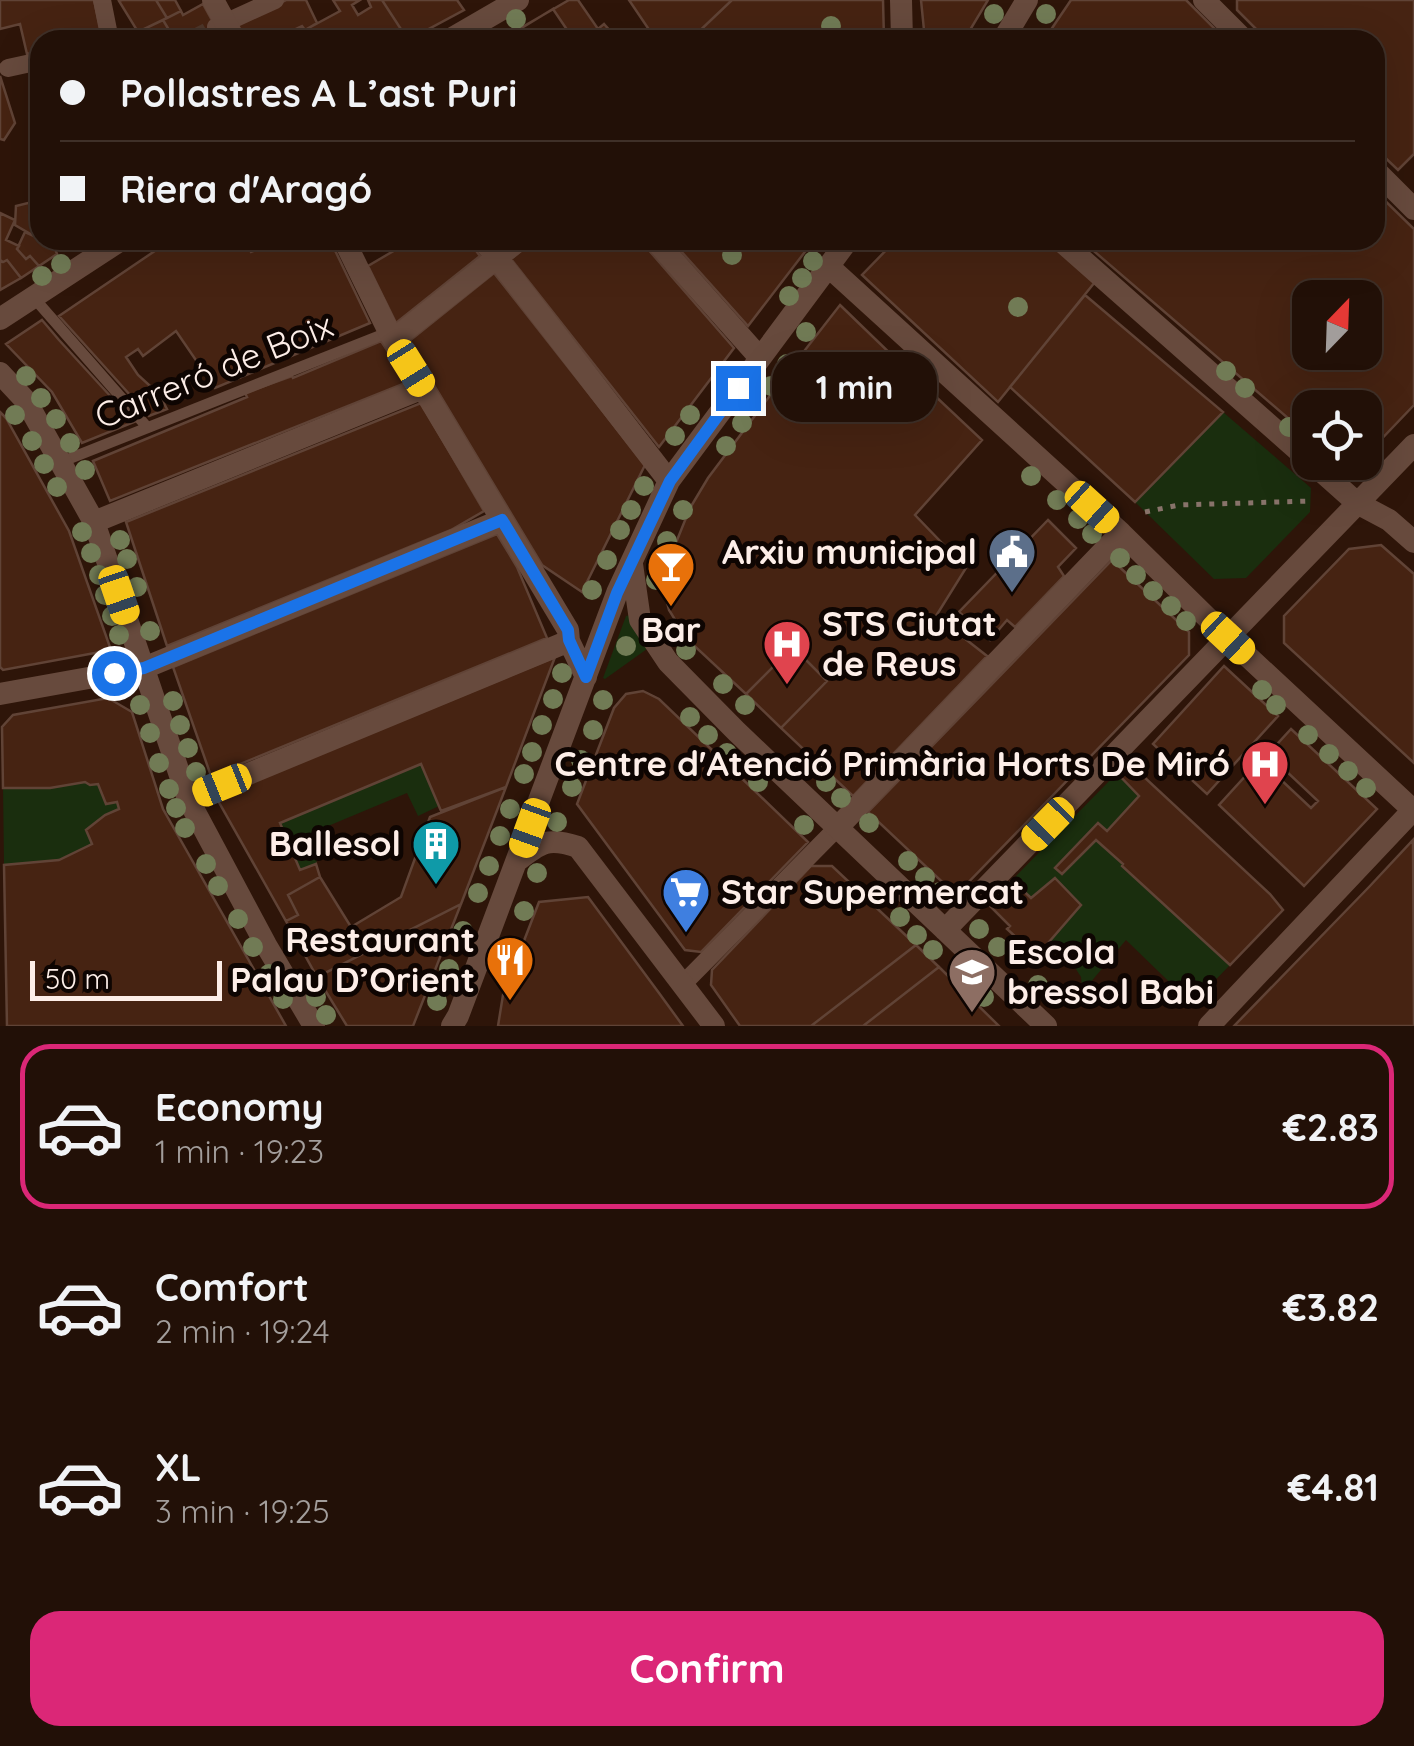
<!DOCTYPE html>
<meta charset="utf-8">
<style>
:root{--surface:#221007;--page:#2e1e15;--text:#f1f3f6;--muted:#a29d9b;--line:#3f3028;--accent:#db2777}
body{margin:0;font-family:Quicksand,sans-serif;background:var(--page);color:var(--text);height:100vh;display:flex;flex-direction:column;font-size:38px;white-space:nowrap}
*{box-sizing:border-box;margin:0}
p{font-size:32px;color:var(--muted)}
.icon{flex:none;width:55px;height:55px;fill:none;stroke:currentColor;stroke-width:2;stroke-linecap:round;stroke-linejoin:round}
.map{position:relative;height:1026px;overflow:hidden}
.sheet{display:flex;flex-direction:column;background:var(--surface);flex:1}
.sheet>*{flex:none}
.top-card{position:absolute;left:30px;top:30px;width:1355px;height:220px;border-radius:30px;box-shadow:0 10px 40px #0002,0 0 0 2px var(--line);display:grid;align-content:center;height:220px;padding:0 30px;background:var(--surface)}
.needle{width:65px;rotate:23deg}
.controls{position:absolute;left:1292px;top:280px;display:grid;gap:20px}
.controls a{display:grid;place-items:center;width:90px;height:90px;border-radius:20px;background:var(--surface);box-shadow:0 10px 40px #0002,0 0 0 2px var(--line);font-size:50px}
.scale{position:absolute;left:30px;bottom:25px;width:192px;box-sizing:border-box;padding-left:10px;border:5px solid #fdeee8;border-top:0;font-size:28px;line-height:35px;white-space:nowrap;color:#fdeee8;-webkit-text-stroke:8px #0e0502;paint-order:stroke}
.end{position:absolute;width:45px;height:45px;margin:-22px;border:12px solid #1a73e8;background:#fff;box-shadow:0 0 0 5px #fff}
.from{border-radius:50%}
.bubble{position:absolute;height:70px;border-radius:30px;background:var(--surface);box-shadow:0 10px 40px #0002,0 0 0 2px var(--line);font-size:32px;font-weight:700;line-height:70px;text-align:center}
.car{position:absolute;width:30px;height:60px;margin:-30px -15px;border-radius:12px;box-shadow:0 0 8px 2px #0007;background:linear-gradient(#f5c518 24%,#345 0 40%,#f5c518 0 76%,#345 0 86%,#f5c518 0)}
.top-card b{display:flex;align-items:center;gap:35px;height:95px;font-size:38px}
.top-card b+b{border-top:2px solid var(--line)}
.top-card i{width:25px;height:25px;background:var(--text)}
ul{padding:18px 0 0;list-style:none}
li{display:flex;align-items:center;gap:30px;height:165px;margin:0 20px 15px;padding:0 10px;border:5px solid transparent;border-radius:30px}
li div{flex:1}
li b{display:block;font-size:38px}
li em{font-style:normal;font-weight:700}
li.active{border-color:var(--accent)}
li>.icon{width:90px;height:90px;stroke-width:1.5}
.cta{display:flex;gap:20px;margin-top:auto;padding:20px 30px}
.cta a{flex:1;height:115px;border-radius:30px;background:var(--accent);color:#fff;font-size:40px;font-weight:700;line-height:115px;text-align:center}
.map>svg:first-child{display:block}
</style>
<div class="map">
<svg width="1414" height="1026" viewBox="0 0 1414 1026">
<rect width="100%" height="100%" fill="#2e1509"/>
<path fill="#1a2e0e" d="M1223 412 1311 488 1310 512 1246 578 1214 579 1135 502Z
M630 615 647 649 605 679 603 678 626 616Z
M421 764 439 806 418 816 407 793 309 834 318 857 316 864 300 870 280 823Z
M1117 773 1139 796 1107 831 1097 824 1055 869 1062 874 1096 840 1123 864 1122 867 1230 965 1192 1004 1126 940 1085 989 1082 987 1081 977 1074 966 1075 953 1070 950 1060 959 1046 945 1031 898 1012 880Z
M85 782 90 785 98 784 106 804 117 802 119 809 105 815 87 829 92 844 59 860 4 865 3 788H50Z"/>
<path fill="#462312" stroke="#604336" stroke-width="2.5" fill-rule="evenodd" d="M0 0H94L102 36 85 40H40V51L27 54 20 24 0 29Z
M122 0H156L167 18 138 32 119 1Z
M156 0H175L181 11 167 18Z
M286 0H306L317 23 305 30 302 26 273 40H245L236 24Z
M333 0H360L352 5 358 15 371 7 368 0H382L408 40H273L302 26 305 30 340 11Z
M382 0H457L464 10 408 40Z
M569 0H578L598 29 604 24 618 40H500Z
M629 0H732L690 40H656Z
M732 0H883L884 40H690Z
M921 0H988L964 40H925Z
M1071 0H1186L1226 40H1044Z
M1237 0H1414V154L1398 170 1375 148V40H1267L1237 10Z
M203 4 219 33 205 40H175L163 20 181 11 183 15Z
M553 9 574 40H500L525 26Z
M163 20 175 40 124 39 131 35Z
M0 76 15 123 4 140 0 139Z
M1375 191 1414 229V405L1370 451H1365V408H1310V437L1081 240H1375ZM1310 298H1365V352H1310Z
M40 200V233L34 236 15 225 16 206Z
M0 213 15 220 6 240 19 246 17 249 26 259 30 256 39 266 21 278 7 260 3 262 0 260Z
M25 232 34 236 40 233V240H52L57 254 39 266 30 256 26 259 17 249Z
M171 240H244L251 252 280 240H330L370 323 215 388 176 331 143 356 138 349 126 357 138 375 159 394 167 409 149 416 59 316Z
M405 240H468L480 256 396 323 368 266 407 243Z
M535 240H640L734 348 659 447 511 259Z
M671 240H814L748 326Z
M896 240H1046L1095 282 998 402 862 275Z
M0 260 3 262 7 260 21 278 0 290Z
M494 273 645 465 582 592 542 565 408 342Z
M1085 295 1223 412 1135 502 1010 387Z
M840 305 899 362 837 422 784 377Z
M42 320 59 340 134 422 82 443 52 392 6 344Z
M381 341 408 382 110 501 93 461 247 397 245 393 292 376 293 378Z
M899 362 982 440 915 515 966 568 936 616 987 656 853 796 781 728 827 681 793 647 746 694 687 639 669 610 663 586 667 565 690 508 708 478 784 377 837 422Z
M421 403 484 511 451 530 167 646 126 522Z
M0 412 6 418 69 531 111 650 3 670 0 667Z
M1048 520 1076 548 1058 567 1064 576 1015 627 1007 620 990 640 959 612Z
M497 534 517 567 547 638 211 776 173 667Z
M1381 545 1414 574V763L1284 643V616L1349 549Z
M1112 560 1189 632V655L956 895 868 812Z
M793 647 827 681 781 728 746 694Z
M555 657 506 787 441 811 421 764 280 823 300 870 316 864 320 877 288 895 298 915 286 921 216 797Z
M1224 666 1278 716 1207 794 1153 744Z
M643 691 659 699 808 842 701 952 685 950 577 804 614 708 626 694Z
M108 698 132 712 163 809 286 1026H7L4 865 59 860 92 844 86 830 105 815 119 809 117 802 106 804 98 784 90 785 85 782 50 788H3L2 727 13 715Z
M1291 729 1377 809 1304 886 1219 805 1260 760 1311 808 1318 801 1268 754Z
M1128 762 1270 894 1283 910 1230 965 1122 866 1123 864 1096 840 1062 874 1055 868 1098 823 1107 831 1139 796 1117 773Z
M506 787 461 904 317 977 286 921 298 915 288 895 320 877 351 927 401 897 430 817Z
M1413 840 1414 1026H1234L1369 887Z
M811 866H832L916 945 811 1026H740L711 985 712 970Z
M1055 878 1081 905 1029 965 1020 957 1028 948 1007 929 1010 926 988 904 1012 880 1031 898Z
M588 897 659 993 683 1026H498L503 995 539 902Z
M461 904 413 1026H347L317 977Z
M916 945 939 967 863 1026H811Z
M939 967 999 1026H863Z"/>
<g fill="none" stroke-linecap="round" stroke-linejoin="round">
<path stroke="#4d362a" stroke-width="18" stroke-dasharray="18 9" stroke-linecap="butt" d="M133 39 134 40
M191 40 216 27"/>
<path stroke="#88736a" stroke-width="5" stroke-dasharray="5 8" stroke-linecap="butt" d="M1145 512 1179 505 1310 501"/>
<path stroke="#674a3d" stroke-width="11" d="M34 298 147 427
M61 462 389 332"/>
<path stroke="#674a3d" stroke-width="18" d="M102 0 110 40
M216 27 275 0
M8 68 40 61
M683 984 838 827"/>
<path stroke="#674a3d" stroke-width="22" d="M213 0 235 40
M901 0 902 40
M1204 0 1244 40
M449 40 518 0
M1003 40 1027 0
M1375 170 1414 209
M344 240 389 332 568 630 569 641 586 677
M483 240 669 481
M655 240 760 358
M1060 240 1310 461
M828 266 1121 533 1228 638 1414 811
M0 319 121 240
M394 339 519 240
M0 373 26 401 94 522 188 799 266 945 314 1026
M1311 462 1357 503 1389 520 1414 542
M94 522 423 388
M632 564 640 620 668 662 736 731 1046 1026
M0 694 144 668 502 520
M188 799 569 641
M838 827 1121 533
M517 861C541 842 548 837 578 847L714 1026
M945 930 1414 445
M452 1026 458 1016 617 593 669 481 848 240
M1209 1026 1413 810"/>
</g>
<g fill="#717b55">
<circle cx="994" cy="14" r="10"/>
<circle cx="1046" cy="14" r="10"/>
<circle cx="516" cy="19" r="10"/>
<circle cx="831" cy="26" r="10"/>
<circle cx="732" cy="255" r="10"/>
<circle cx="813" cy="261" r="10"/>
<circle cx="61" cy="264" r="10"/>
<circle cx="42" cy="276" r="10"/>
<circle cx="802" cy="278" r="10"/>
<circle cx="789" cy="296" r="10"/>
<circle cx="1018" cy="307" r="10"/>
<circle cx="806" cy="332" r="10"/>
<circle cx="787" cy="364" r="10"/>
<circle cx="725" cy="371" r="10"/>
<circle cx="1226" cy="371" r="10"/>
<circle cx="26" cy="376" r="10"/>
<circle cx="771" cy="386" r="10"/>
<circle cx="1245" cy="388" r="10"/>
<circle cx="41" cy="398" r="10"/>
<circle cx="15" cy="415" r="10"/>
<circle cx="690" cy="415" r="10"/>
<circle cx="56" cy="419" r="10"/>
<circle cx="742" cy="423" r="10"/>
<circle cx="1289" cy="427" r="10"/>
<circle cx="675" cy="436" r="10"/>
<circle cx="32" cy="441" r="10"/>
<circle cx="70" cy="443" r="10"/>
<circle cx="726" cy="446" r="10"/>
<circle cx="44" cy="464" r="10"/>
<circle cx="85" cy="470" r="10"/>
<circle cx="1031" cy="476" r="10"/>
<circle cx="644" cy="486" r="10"/>
<circle cx="57" cy="487" r="10"/>
<circle cx="1057" cy="500" r="10"/>
<circle cx="631" cy="510" r="10"/>
<circle cx="683" cy="510" r="10"/>
<circle cx="1078" cy="519" r="10"/>
<circle cx="620" cy="530" r="10"/>
<circle cx="82" cy="532" r="10"/>
<circle cx="1092" cy="534" r="10"/>
<circle cx="120" cy="540" r="10"/>
<circle cx="667" cy="541" r="10"/>
<circle cx="91" cy="553" r="10"/>
<circle cx="1120" cy="558" r="10"/>
<circle cx="127" cy="559" r="10"/>
<circle cx="607" cy="560" r="10"/>
<circle cx="99" cy="575" r="10"/>
<circle cx="1136" cy="575" r="10"/>
<circle cx="656" cy="580" r="10"/>
<circle cx="137" cy="587" r="10"/>
<circle cx="592" cy="590" r="10"/>
<circle cx="1153" cy="591" r="10"/>
<circle cx="105" cy="595" r="10"/>
<circle cx="1171" cy="606" r="10"/>
<circle cx="112" cy="616" r="10"/>
<circle cx="1186" cy="621" r="10"/>
<circle cx="150" cy="631" r="10"/>
<circle cx="119" cy="635" r="10"/>
<circle cx="626" cy="646" r="10"/>
<circle cx="686" cy="650" r="10"/>
<circle cx="562" cy="673" r="10"/>
<circle cx="723" cy="684" r="10"/>
<circle cx="1262" cy="690" r="10"/>
<circle cx="553" cy="699" r="10"/>
<circle cx="603" cy="700" r="10"/>
<circle cx="173" cy="701" r="10"/>
<circle cx="140" cy="705" r="10"/>
<circle cx="745" cy="705" r="10"/>
<circle cx="1276" cy="705" r="10"/>
<circle cx="690" cy="717" r="10"/>
<circle cx="180" cy="725" r="10"/>
<circle cx="542" cy="725" r="10"/>
<circle cx="593" cy="730" r="10"/>
<circle cx="150" cy="733" r="10"/>
<circle cx="708" cy="735" r="10"/>
<circle cx="1308" cy="735" r="10"/>
<circle cx="188" cy="748" r="10"/>
<circle cx="532" cy="752" r="10"/>
<circle cx="727" cy="753" r="10"/>
<circle cx="1329" cy="754" r="10"/>
<circle cx="581" cy="760" r="10"/>
<circle cx="159" cy="763" r="10"/>
<circle cx="1348" cy="771" r="10"/>
<circle cx="196" cy="772" r="10"/>
<circle cx="524" cy="774" r="10"/>
<circle cx="758" cy="782" r="10"/>
<circle cx="826" cy="782" r="10"/>
<circle cx="572" cy="787" r="10"/>
<circle cx="1366" cy="788" r="10"/>
<circle cx="169" cy="789" r="10"/>
<circle cx="841" cy="798" r="10"/>
<circle cx="176" cy="808" r="10"/>
<circle cx="510" cy="809" r="10"/>
<circle cx="557" cy="822" r="10"/>
<circle cx="869" cy="823" r="10"/>
<circle cx="804" cy="825" r="10"/>
<circle cx="185" cy="828" r="10"/>
<circle cx="500" cy="836" r="10"/>
<circle cx="908" cy="861" r="10"/>
<circle cx="206" cy="864" r="10"/>
<circle cx="489" cy="866" r="10"/>
<circle cx="537" cy="873" r="10"/>
<circle cx="925" cy="877" r="10"/>
<circle cx="218" cy="886" r="10"/>
<circle cx="940" cy="892" r="10"/>
<circle cx="478" cy="893" r="10"/>
<circle cx="876" cy="895" r="10"/>
<circle cx="524" cy="911" r="10"/>
<circle cx="900" cy="917" r="10"/>
<circle cx="238" cy="919" r="10"/>
<circle cx="979" cy="929" r="10"/>
<circle cx="463" cy="931" r="10"/>
<circle cx="917" cy="935" r="10"/>
<circle cx="253" cy="947" r="10"/>
<circle cx="509" cy="947" r="10"/>
<circle cx="998" cy="947" r="10"/>
<circle cx="933" cy="950" r="10"/>
<circle cx="449" cy="969" r="10"/>
<circle cx="269" cy="974" r="10"/>
<circle cx="966" cy="982" r="10"/>
<circle cx="1038" cy="985" r="10"/>
<circle cx="316" cy="997" r="10"/>
<circle cx="984" cy="997" r="10"/>
<circle cx="283" cy="999" r="10"/>
<circle cx="437" cy="1001" r="10"/>
<circle cx="326" cy="1015" r="10"/>
</g>
<g fill="none" stroke-linecap="round" stroke-linejoin="round">
<path stroke="#1a73e8" stroke-width="12" d="M114 673 144 668 502 520 568 630 569 640 586 677 617 593 670 481 738 388"/>
</g>
<defs>
<g id="civic-pin" transform="scale(2.5)"><path d="M0 17L-7.5 6A9.5 9.5 0 1 1 7.5 6Z" fill="#5c6f8a" stroke="#0e0502"/><path d="M-.6-6.5H3V-4.5H.6V-3L4-1V1h2V6H-6V1h2V-1L-.6-3ZM-1.2 2.5V6h2.4V2.5Z" fill="#fff"/></g>
<g id="bar-pin" transform="scale(2.5)"><path d="M0 17L-7.5 6A9.5 9.5 0 1 1 7.5 6Z" fill="#e8710a" stroke="#0e0502"/><path d="M-6-5H6L.8 .8V4.5H3.5V6h-7V4.5H-.8V.8Z" fill="#fff"/></g>
<g id="hospital-pin" transform="scale(2.5)"><path d="M0 17L-7.5 6A9.5 9.5 0 1 1 7.5 6Z" fill="#e0444e" stroke="#0e0502"/><path d="M-5-5h3v3.5h4V-5h3V5h-3V1.5h-4V5h-3Z" fill="#fff"/></g>
<g id="building-pin" transform="scale(2.5)"><path d="M0 17L-7.5 6A9.5 9.5 0 1 1 7.5 6Z" fill="#0f9aa8" stroke="#0e0502"/><path d="M-4-6H4V6H1V3H-1V6H-4ZM-2.5-4.3h1.7v1.8h-1.7ZM.8-4.3h1.7v1.8H.8ZM-2.5-1h1.7V.8h-1.7ZM.8-1h1.7V.8H.8Z" fill="#fff"/></g>
<g id="supermarket-pin" transform="scale(2.5)"><path d="M0 17L-7.5 6A9.5 9.5 0 1 1 7.5 6Z" fill="#3f7fe0" stroke="#0e0502"/><path d="M-6-5.5h2.5l.6 2H6L4.5 2H-2.5L-4.4-4H-6ZM-1.5 3.2a1.3 1.3 0 1 0 .1 0ZM3 3.2a1.3 1.3 0 1 0 .1 0Z" fill="#fff"/></g>
<g id="restaurant-pin" transform="scale(2.5)"><path d="M0 17L-7.5 6A9.5 9.5 0 1 1 7.5 6Z" fill="#e8710a" stroke="#0e0502"/><path d="M-5-6h1v4h1v-4h1v4h1v-4h1v5L-1.5 .5V6h-2V.5L-5-1ZM5-6V6H3V1.5H1.5Q1.5-4 5-6Z" fill="#fff"/></g>
<g id="school-pin" transform="scale(2.5)"><path d="M0 17L-7.5 6A9.5 9.5 0 1 1 7.5 6Z" fill="#8d6e63" stroke="#0e0502"/><path d="M0-5L7-2L0 1L-7-2ZM-4 1L0 2.5L4 1V4Q0 6-4 4Z" fill="#fff"/></g>
</defs>
<g fill-rule="evenodd">
<use href="#civic-pin" x="1012" y="552"/>
<use href="#bar-pin" x="671" y="566"/>
<use href="#hospital-pin" x="787" y="644"/>
<use href="#hospital-pin" x="1265" y="764"/>
<use href="#building-pin" x="436" y="844"/>
<use href="#supermarket-pin" x="686" y="892"/>
<use href="#restaurant-pin" x="510" y="960"/>
<use href="#school-pin" x="972" y="972"/>
</g>
<g text-anchor="middle" stroke-width="10" stroke-linejoin="round" paint-order="stroke">
<g font-size="35" fill="#fdeee8" stroke="#0e0502">
<text transform="translate(214 371) rotate(-22)" y="12">Carreró de Boix</text>
</g>
<g font-size="35" font-weight="bold" fill="#fdeee8" stroke="#0e0502" text-anchor="end">
<text x="977" y="564">Arxiu municipal</text>
<text x="822" y="636" text-anchor="start">STS Ciutat<tspan x="822" dy="40">de Reus</tspan></text>
<text x="671" y="642" text-anchor="middle">Bar</text>
<text x="1230" y="776">Centre d'Atenció Primària Horts De Miró</text>
<text x="401" y="856">Ballesol</text>
<text x="721" y="904" text-anchor="start">Star Supermercat</text>
<text x="475" y="952">Restaurant<tspan x="475" dy="40">Palau D’Orient</tspan></text>
<text x="1007" y="964" text-anchor="start">Escola<tspan x="1007" dy="40">bressol Babi</tspan></text>
</g>
</g>
</svg>
<div class="controls">
<a><svg class="needle" viewBox="-14 -14 28 28"><path d="M0-13l5 13h-10z" fill="#e53935"/><path d="M0 13l5-13h-10z" fill="#a29d9b"/></svg></a>
<a><svg class="icon" aria-label="locate" viewBox="0 0 24 24"><circle cx="12" cy="12" r="6"/><path d="M12 2v4M12 18v4M2 12h4M18 12h4"/></svg></a>
</div>
<div class="scale">50 m</div>
<i class="end from" style="left:114px;top:673px"></i>
<i class="end" style="left:738px;top:388px"></i>
<div class="bubble" style="left:772px;top:352px;width:165px">1 min</div>
<i class="car" style="left:411px;top:368px;rotate:148deg"></i>
<i class="car" style="left:1092px;top:507px;rotate:132deg"></i>
<i class="car" style="left:119px;top:595px;rotate:161deg"></i>
<i class="car" style="left:1228px;top:638px;rotate:133deg"></i>
<i class="car" style="left:222px;top:785px;rotate:248deg"></i>
<i class="car" style="left:1048px;top:824px;rotate:224deg"></i>
<i class="car" style="left:530px;top:828px;rotate:200deg"></i>
<div class="top-card">
<b><i class="from"></i>Pollastres A L’ast Puri</b>
<b><i></i>Riera d'Aragó</b>
</div>
</div>
<section class="sheet">
<ul>
<li class="active"><svg class="icon" aria-label="car" viewBox="0 0 24 24"><path d="M5 17H2v-5l4-1 3-4h7l3 4 3 1v5h-3M9 17h6M6 11h13"/><circle cx="7" cy="17" r="2"/><circle cx="17" cy="17" r="2"/></svg><div><b>Economy</b><p>1 min · 19:23</p></div><em>€2.83</em></li>
<li><svg class="icon" aria-label="car" viewBox="0 0 24 24"><path d="M5 17H2v-5l4-1 3-4h7l3 4 3 1v5h-3M9 17h6M6 11h13"/><circle cx="7" cy="17" r="2"/><circle cx="17" cy="17" r="2"/></svg><div><b>Comfort</b><p>2 min · 19:24</p></div><em>€3.82</em></li>
<li><svg class="icon" aria-label="car" viewBox="0 0 24 24"><path d="M5 17H2v-5l4-1 3-4h7l3 4 3 1v5h-3M9 17h6M6 11h13"/><circle cx="7" cy="17" r="2"/><circle cx="17" cy="17" r="2"/></svg><div><b>XL</b><p>3 min · 19:25</p></div><em>€4.81</em></li>
</ul>
<div class="cta"><a>Confirm</a></div>
</section>
